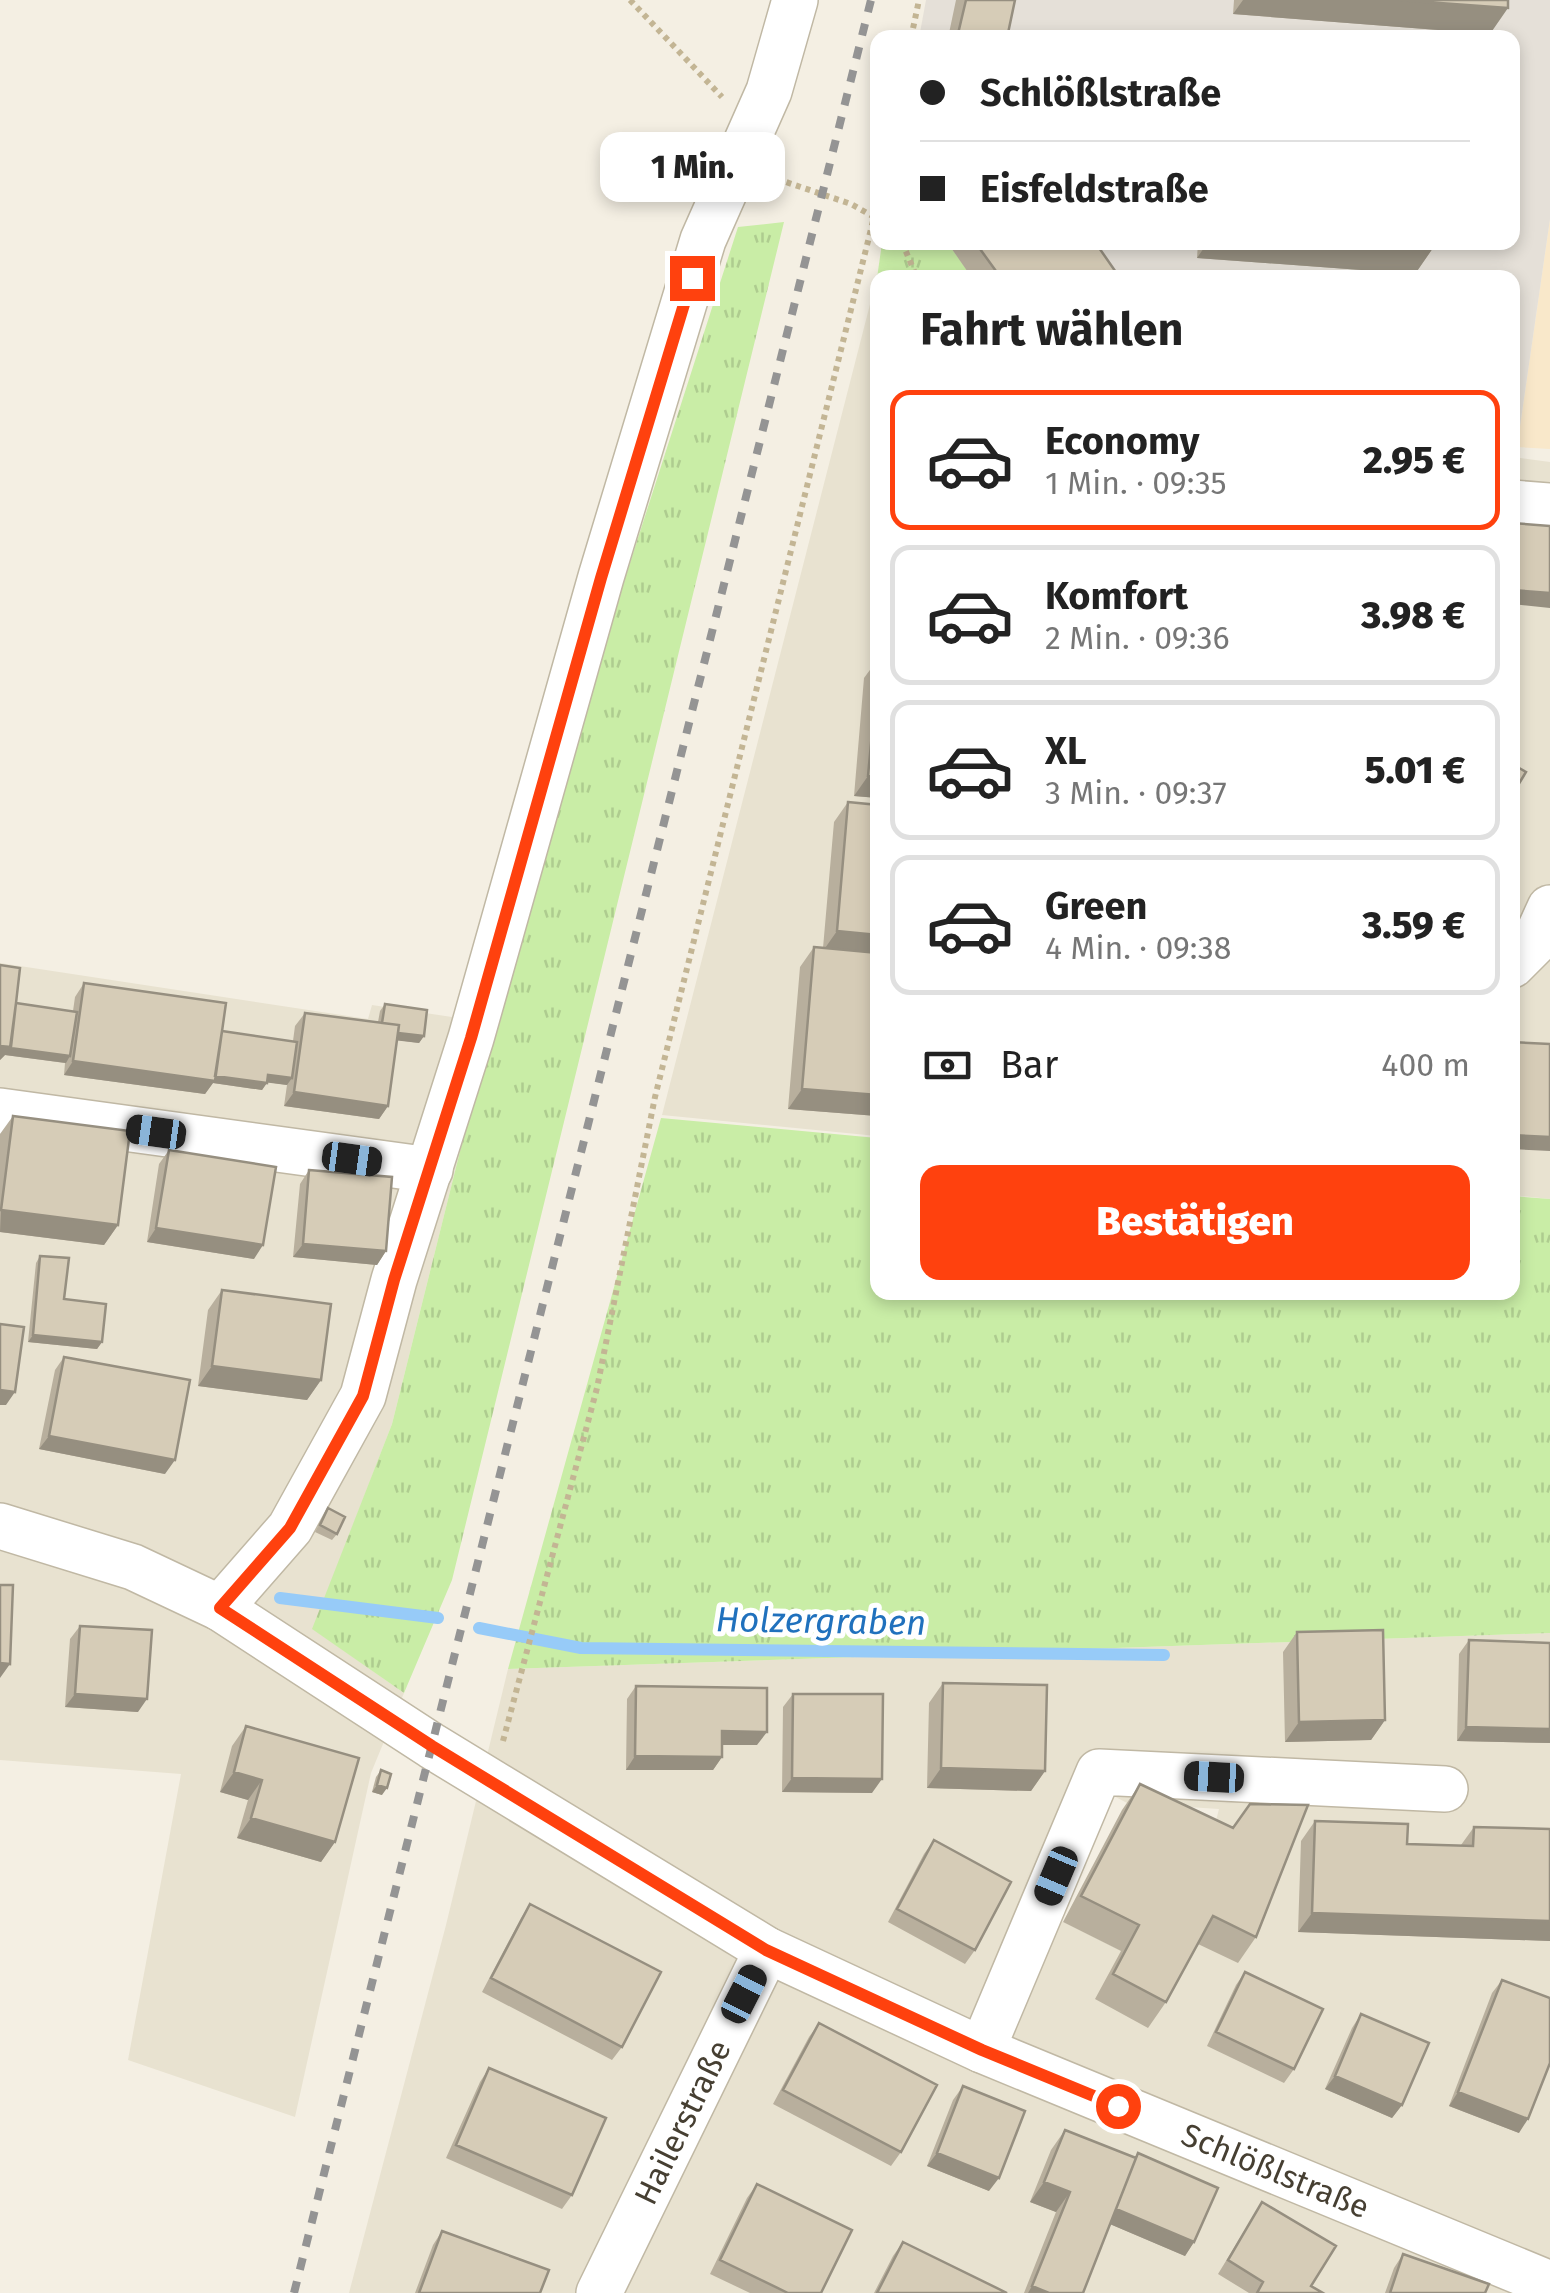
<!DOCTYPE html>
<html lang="de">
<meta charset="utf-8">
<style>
:root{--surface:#fff;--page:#f2f2f2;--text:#222;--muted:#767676;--line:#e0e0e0;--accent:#ff410e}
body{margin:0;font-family:"Fira Sans",sans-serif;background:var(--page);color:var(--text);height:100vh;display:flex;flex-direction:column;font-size:38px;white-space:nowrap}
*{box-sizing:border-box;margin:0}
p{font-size:32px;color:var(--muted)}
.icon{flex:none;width:55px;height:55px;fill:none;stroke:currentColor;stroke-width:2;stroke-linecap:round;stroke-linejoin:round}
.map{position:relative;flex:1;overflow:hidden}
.panel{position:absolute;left:870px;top:270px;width:650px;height:1030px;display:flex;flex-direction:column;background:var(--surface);border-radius:20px;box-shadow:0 5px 15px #0003}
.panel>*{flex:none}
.banner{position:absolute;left:870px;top:30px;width:650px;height:220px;border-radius:20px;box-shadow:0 5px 15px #0003;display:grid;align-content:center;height:220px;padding:0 50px;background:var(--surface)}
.end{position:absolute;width:45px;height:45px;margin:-22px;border:12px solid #ff410e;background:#fff;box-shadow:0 0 0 5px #fff}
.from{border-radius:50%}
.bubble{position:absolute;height:70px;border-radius:20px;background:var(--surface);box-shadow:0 5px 15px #0003;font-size:32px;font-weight:800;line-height:70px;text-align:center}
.car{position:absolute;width:30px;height:60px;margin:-30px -15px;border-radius:12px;box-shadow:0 0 8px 2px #0007;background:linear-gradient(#222 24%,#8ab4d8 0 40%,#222 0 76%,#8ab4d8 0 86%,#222 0)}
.banner b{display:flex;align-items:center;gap:35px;height:95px;font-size:38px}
.banner b+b{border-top:2px solid var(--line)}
.banner i{width:25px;height:25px;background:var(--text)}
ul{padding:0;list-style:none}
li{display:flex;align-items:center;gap:30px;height:140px;margin:0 20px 15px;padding:0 30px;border:5px solid var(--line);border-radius:20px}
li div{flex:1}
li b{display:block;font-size:38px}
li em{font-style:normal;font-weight:800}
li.active{border-color:var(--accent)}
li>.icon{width:90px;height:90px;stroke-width:1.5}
h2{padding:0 50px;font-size:45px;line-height:120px}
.pay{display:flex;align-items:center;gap:25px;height:110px;padding:0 50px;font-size:38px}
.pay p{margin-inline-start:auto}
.action{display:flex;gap:20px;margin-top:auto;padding:20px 50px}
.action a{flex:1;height:115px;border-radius:20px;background:var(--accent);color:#fff;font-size:40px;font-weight:800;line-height:115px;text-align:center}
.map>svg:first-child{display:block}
</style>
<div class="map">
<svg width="1550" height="2293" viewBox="0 0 1550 2293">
<defs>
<pattern id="grass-tufts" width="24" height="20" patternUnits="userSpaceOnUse" patternTransform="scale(2.5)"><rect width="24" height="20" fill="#c9eda6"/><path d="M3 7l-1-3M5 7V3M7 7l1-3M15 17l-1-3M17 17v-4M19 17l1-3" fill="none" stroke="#aecc8f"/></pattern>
</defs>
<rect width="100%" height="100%" fill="#f4efe3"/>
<path fill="#e8e2d0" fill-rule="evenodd" d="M877 277V1136L662 1115Z
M1513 457 1550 462V1199L1513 1195Z
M0 963 368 1019 372 1005 492 1023 392 1424 313 1629 404 1693 371 1773 295 2117 128 2060 181 1774 0 1760Z
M1550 1633V2293H349L446 1925 508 1669ZM1110 1794 1127 1803 1219 1809 1176 1978 1049 1915Z"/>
<path fill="#f9e8ca" d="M1550 219V449L1517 447Z"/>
<path fill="#e5e0d8" d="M926 0H1550V219L1517 447 1512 446V278L972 277 947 243 1512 242V38H919Z"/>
<path fill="url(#grass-tufts)" d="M784 222 452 1580 404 1693 312 1629 392 1424 492 1023 601 653 738 227Z
M947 242 972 277 877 278 882 243Z
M661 1118 877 1138 878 1292H1512L1513 1196 1550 1199V1633L508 1669Z"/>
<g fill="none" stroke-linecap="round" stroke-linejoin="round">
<path stroke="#97cbf8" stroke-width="12" d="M280 1598 438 1618
M479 1628 581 1648 1164 1655"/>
<g stroke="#c0b8a4" stroke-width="48">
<g id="minor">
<path d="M1512 503 1550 506"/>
<path d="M1512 965 1534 943 1550 908"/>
<path d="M0 1111 430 1170"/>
<path id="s1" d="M0 1526 133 1567 220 1608 432 1746 767 1950 982 2050 1550 2284"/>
<path d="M220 1608 290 1528 363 1396 394 1280 471 1038 601 577 703 240 769 91 795 0"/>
<path d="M982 2050 1099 1772 1445 1789"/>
<path id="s2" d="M599 2293 767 1950"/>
</g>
</g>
<path stroke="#c3b594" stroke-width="6" stroke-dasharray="5 5" stroke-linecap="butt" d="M630 0 722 97
M911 38 919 0
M777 179 851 204 876 218
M902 242 917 278
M503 1741 597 1388 655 1097 878 201"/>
<use href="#minor" stroke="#fff" stroke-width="45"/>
<path stroke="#949494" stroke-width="8" stroke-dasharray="12 12" stroke-linecap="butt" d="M294 2293 871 0"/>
</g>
<path fill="#b8af9d" d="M956 0H1015L1007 38H948Z
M1234 0H1508L1490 34 1233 14Z
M947 242H1095L1120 278H972Z
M1198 242H1433V248L1415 274 1197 258Z
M878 659V798L854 796 864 678Z
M848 802 877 1116 788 1109 800 967 814 947 823 948 834 822Z
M0 965 16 1003 73 1011 75 997 84 983 222 1031 293 1041 295 1026 305 1013 378 1022 380 1011 385 1004 424 1036 419 1043 397 1040 388 1106 379 1119 284 1106 287 1085 267 1082 262 1090 213 1083 205 1094 64 1075 65 1063 5 1055 0 1060Z
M13 1116 118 1225 104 1245 0 1232V1134Z
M169 1150 254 1259 147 1242 159 1164Z
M309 1170 386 1251 377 1265 293 1257 300 1184Z
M40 1256 64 1299 102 1342 97 1349 28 1342 36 1263Z
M222 1290 321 1380 307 1400 198 1386 208 1310Z
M64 1357 165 1474 39 1449 55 1370Z
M328 1508 337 1534 332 1540 315 1532Z
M80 1626 138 1712 65 1707 70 1639Z
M1297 1632 1385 1720 1371 1740 1285 1742 1283 1652Z
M1469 1640 1550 1643V1743L1457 1741 1459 1654Z
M943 1683 1045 1771 1031 1791 927 1788 929 1703Z
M636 1686 757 1745H722V1757L713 1770H626L627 1699Z
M793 1694 872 1793 782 1792 783 1707Z
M246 1726 335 1842 321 1862 237 1838 248 1800 220 1792 232 1746Z
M381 1770 382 1795 372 1792 376 1777Z
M1140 1784 1256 1937 1238 1963 1198 1944 1166 2002 1148 2028 1095 1999 1121 1951 1063 1922 1122 1810Z
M1315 1821 1407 1844 1461 1845 1474 1827 1550 1829V1941L1298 1932 1301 1841Z
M934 1840 975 1950 965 1964 888 1922 924 1854Z
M530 1904 622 2047 612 2060 482 1992 521 1918Z
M1245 1972 1294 2069 1284 2083 1207 2046 1236 1985Z
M1502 1980 1519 2133 1449 2106 1492 1993Z
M1361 2014 1402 2105 1392 2118 1325 2089 1352 2028Z
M819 2023 901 2152 891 2166 773 2104 809 2037Z
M489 2068 572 2195 562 2209 446 2158 480 2082Z
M963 2086 989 2191 927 2166 953 2100Z
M1065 2130 1135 2158 1138 2153 1194 2242 1185 2256 1110 2224 1083 2293H1024L1056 2212 1030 2202 1051 2150Z
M757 2184 821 2293H750L710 2274 747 2198Z
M1262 2202 1311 2286 1323 2293H1249L1218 2274Z
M442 2231 540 2293H415L433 2245Z
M903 2242 1007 2293H874L893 2256Z
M1403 2254 1485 2293H1385L1394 2268Z"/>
<path fill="#968f80" d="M1243 0H1399L1508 8 1490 34 1233 14Z
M1208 242H1353L1433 248 1415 274 1197 258Z
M1512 590 1550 593V608L1512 604Z
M868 776 878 777V798L854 796Z
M837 931 878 935V956L823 951Z
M381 1031 424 1036 419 1043 376 1038Z
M0 1046 70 1056 66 1063 5 1055 0 1060Z
M73 1061 212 1075 267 1083 262 1090 213 1083 205 1094 64 1075Z
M268 1075 292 1078 287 1085 263 1082Z
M802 1089 878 1095V1115L877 1116 788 1109Z
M294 1092 388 1106 379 1119 284 1106Z
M1512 1135 1550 1137V1151L1512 1149Z
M1 1210 118 1225 104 1245 0 1232Z
M156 1228 263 1245 254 1259 147 1242Z
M303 1244 386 1251 377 1265 293 1257Z
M33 1335 102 1342 97 1349 28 1342Z
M212 1366 321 1380 307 1400 198 1386Z
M0 1390 15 1392 6 1405H0Z
M49 1436 175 1460 165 1474 39 1449Z
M0 1663 10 1664 0 1678Z
M75 1694 147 1699 138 1712 65 1707Z
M1385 1720 1371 1740 1285 1742 1299 1722Z
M1466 1727 1550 1729V1743L1457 1741Z
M722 1731 767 1732 757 1745H713Z
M635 1756 722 1757 713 1770H626Z
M941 1768 1045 1771 1031 1791 927 1788Z
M234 1772 262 1780 248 1800 220 1792Z
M792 1778 882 1779 872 1793 782 1792Z
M377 1785 387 1788 382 1795 372 1792Z
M251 1818 335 1842 321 1862 237 1838Z
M1312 1913 1550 1921V1941L1298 1932Z
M1335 2076 1402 2105 1392 2118 1325 2089Z
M1458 2092 1528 2119 1519 2133 1449 2106Z
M937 2153 999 2178 989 2191 927 2166Z
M1044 2182 1070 2192 1056 2212 1030 2202Z
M1114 2208 1194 2242 1185 2256 1105 2222Z
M1032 2286 1049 2293H1028Z"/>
<path fill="#d6ccb7" stroke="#968f80" stroke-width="2.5" d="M966 0H1015L1007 38H957Z
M1399 0H1508V8Z
M975 242H1095L1120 278H1001Z
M1353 242H1433V248Z
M1512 523 1550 526V593L1512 590Z
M878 668V777L868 776Z
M1512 764 1526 772 1512 795Z
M848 802 878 805V935L837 931Z
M814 947 878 953V1095L802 1089Z
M0 965 20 968 11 1047 0 1046Z
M84 983 226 1003 215 1081 73 1061Z
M16 1003 77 1012 70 1056 10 1048Z
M385 1004 427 1010 424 1036 398 1033 399 1025 382 1023Z
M305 1013 399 1025 388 1106 294 1092Z
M222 1031 297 1042 292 1078 268 1075 267 1083 215 1076Z
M1512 1042 1550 1044V1137L1512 1135Z
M13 1116 130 1131 118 1225 1 1210Z
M169 1150 276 1167 263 1245 156 1228Z
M309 1170 392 1177 386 1251 303 1244Z
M40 1256 69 1258 64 1299 106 1304 102 1342 33 1335Z
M222 1290 331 1304 321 1380 212 1366Z
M0 1324 24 1327 15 1392 0 1390Z
M64 1357 190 1380 175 1460 49 1436Z
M328 1508 345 1517 337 1534 320 1525Z
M0 1585H13L10 1664 0 1663Z
M80 1626 152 1630 147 1699 75 1694Z
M1383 1630 1385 1720 1299 1722 1297 1632Z
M1469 1640 1550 1643V1729L1466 1727Z
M943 1683 1047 1685 1045 1771 941 1768Z
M636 1686 767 1688V1732L722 1731V1757L635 1756Z
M793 1694H883L882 1779 792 1778Z
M246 1726 359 1758 335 1842 251 1818 262 1780 234 1772Z
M381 1770 391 1774 387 1788 377 1785Z
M1140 1784 1233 1828 1250 1804 1308 1805 1256 1937 1213 1916 1166 2002 1113 1974 1139 1925 1081 1896Z
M1315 1821 1408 1824 1407 1844 1473 1846 1474 1827 1550 1829V1921L1312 1913Z
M934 1840 1011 1882 975 1950 897 1909Z
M530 1904 661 1972 622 2047 491 1978Z
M1245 1972 1323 2009 1294 2069 1216 2032Z
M1502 1980 1550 1998V2063L1528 2119 1458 2092Z
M1361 2014 1429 2043 1402 2105 1335 2076Z
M819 2023 937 2085 901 2152 783 2090Z
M489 2068 606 2118 572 2195 456 2145Z
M963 2086 1025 2111 999 2178 937 2153Z
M1065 2130 1136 2158 1083 2293H1049L1032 2286 1070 2192 1044 2182Z
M1138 2153 1218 2188 1194 2242 1116 2209Z
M757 2184 852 2230 821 2293H788L720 2260Z
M1262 2202 1336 2246 1311 2286 1323 2293H1257L1263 2282 1228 2260Z
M442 2231 549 2270 540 2293H419Z
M903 2242 1007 2293H877Z
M1403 2254 1489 2284 1485 2293H1390Z"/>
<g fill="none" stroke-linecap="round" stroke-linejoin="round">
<path stroke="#ff410e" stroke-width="12" d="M692 278 601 578 471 1038 394 1280 363 1396 290 1528 220 1608 432 1746 766 1950 982 2050 1118 2106"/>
</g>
<g text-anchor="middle" stroke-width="10" stroke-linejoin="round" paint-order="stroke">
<g font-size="32" fill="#463f32" stroke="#fff">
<text dy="11" stroke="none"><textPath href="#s2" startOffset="190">Hailerstraße</textPath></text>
<text dy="11" stroke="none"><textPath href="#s1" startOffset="1435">Schlößlstraße</textPath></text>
</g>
<g font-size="35" font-style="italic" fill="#2071bd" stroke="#fff">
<text transform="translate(821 1621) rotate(1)" y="12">Holzergraben</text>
</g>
</g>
</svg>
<i class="end from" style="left:1118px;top:2106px"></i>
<i class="end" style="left:692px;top:278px"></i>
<div class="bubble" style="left:600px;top:132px;width:185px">1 Min.</div>
<i class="car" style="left:156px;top:1132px;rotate:278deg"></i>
<i class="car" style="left:352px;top:1159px;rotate:98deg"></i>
<i class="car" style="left:1214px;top:1777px;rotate:273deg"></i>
<i class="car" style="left:1056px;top:1876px;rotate:203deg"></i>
<i class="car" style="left:744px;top:1994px;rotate:27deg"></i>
<div class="banner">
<b><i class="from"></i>Schlößlstraße</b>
<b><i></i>Eisfeldstraße</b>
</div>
<section class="panel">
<h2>Fahrt wählen</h2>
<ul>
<li class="active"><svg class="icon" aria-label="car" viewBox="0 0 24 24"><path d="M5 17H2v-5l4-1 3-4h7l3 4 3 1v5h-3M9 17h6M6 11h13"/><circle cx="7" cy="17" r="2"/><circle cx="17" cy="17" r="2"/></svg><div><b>Economy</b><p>1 Min. · 09:35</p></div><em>2.95 €</em></li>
<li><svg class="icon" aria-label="car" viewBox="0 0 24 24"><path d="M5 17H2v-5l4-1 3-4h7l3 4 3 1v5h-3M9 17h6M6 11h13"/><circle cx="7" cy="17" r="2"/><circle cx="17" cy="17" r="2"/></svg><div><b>Komfort</b><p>2 Min. · 09:36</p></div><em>3.98 €</em></li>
<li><svg class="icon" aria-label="car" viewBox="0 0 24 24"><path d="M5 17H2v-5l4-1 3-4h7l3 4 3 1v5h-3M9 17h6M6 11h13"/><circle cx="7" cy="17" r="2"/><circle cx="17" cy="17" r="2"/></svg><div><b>XL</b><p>3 Min. · 09:37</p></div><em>5.01 €</em></li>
<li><svg class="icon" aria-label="car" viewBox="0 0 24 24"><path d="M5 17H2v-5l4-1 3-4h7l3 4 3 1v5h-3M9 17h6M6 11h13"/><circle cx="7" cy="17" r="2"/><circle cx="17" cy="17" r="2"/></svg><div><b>Green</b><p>4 Min. · 09:38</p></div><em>3.59 €</em></li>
</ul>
<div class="pay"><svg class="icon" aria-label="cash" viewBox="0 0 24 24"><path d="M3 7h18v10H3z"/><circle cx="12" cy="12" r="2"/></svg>Bar<p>400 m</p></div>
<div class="action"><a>Bestätigen</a></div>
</section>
</div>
